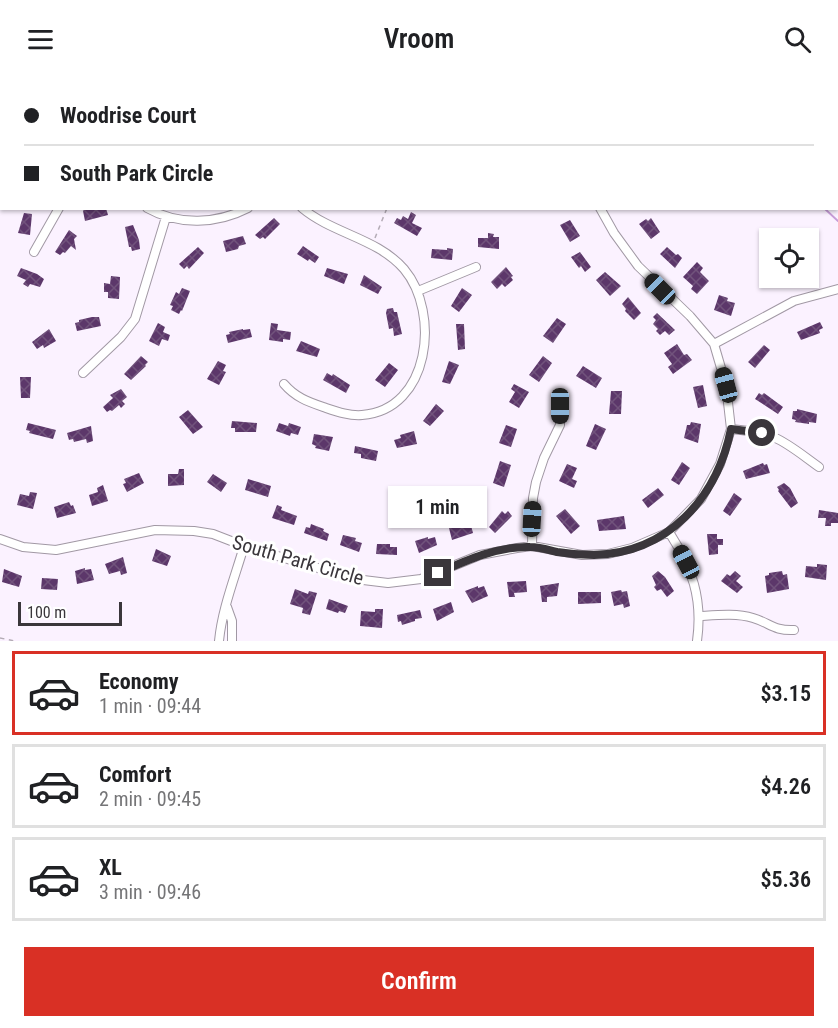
<!DOCTYPE html>
<meta charset="utf-8">
<style>
:root{--surface:#fff;--page:#f6f6f6;--text:#202124;--muted:#757577;--line:#e0e0e0;--accent:#d93025}
body{margin:0;font-family:"Roboto Condensed",sans-serif;background:var(--page);color:var(--text);height:100vh;display:flex;flex-direction:column;font-size:22px;white-space:nowrap}
*{box-sizing:border-box;margin:0}
p{font-size:20px;color:var(--muted)}
.icon{flex:none;width:33px;height:33px;fill:none;stroke:currentColor;stroke-width:2;stroke-linecap:round;stroke-linejoin:round}
.map{position:relative;height:563px;overflow:hidden}
.panel{display:flex;flex-direction:column;background:var(--surface);flex:1}
.panel>*{flex:none}
.guide{position:absolute;left:0px;top:0px;width:838px;height:132px;box-shadow:0 2px 4px #0004;display:grid;align-content:center;height:132px;padding:0 24px;background:var(--surface)}
.controls{position:absolute;left:759px;top:150px;display:grid;gap:12px}
.controls a{display:grid;place-items:center;width:60px;height:60px;border-radius:0px;background:var(--surface);box-shadow:0 2px 4px #0004;font-size:30px}
.scale{position:absolute;left:18px;bottom:15px;width:104px;box-sizing:border-box;padding-left:6px;border:3px solid #3a363b;border-top:0;font-size:16px;line-height:21px;white-space:nowrap;color:#3a363b;-webkit-text-stroke:4px #fff;paint-order:stroke}
.end{position:absolute;width:27px;height:27px;margin:-14px;border:8px solid #3a363b;background:#fff;box-shadow:0 0 0 3px #fff}
.from{border-radius:50%}
.bubble{position:absolute;height:42px;border-radius:0px;background:var(--surface);box-shadow:0 2px 4px #0004;font-size:20px;font-weight:600;line-height:42px;text-align:center}
.car{position:absolute;width:18px;height:36px;margin:-18px -9px;border-radius:8px;box-shadow:0 0 4px 2px #0007;background:linear-gradient(#222 24%,#8ab4d8 0 40%,#222 0 76%,#8ab4d8 0 86%,#222 0)}
.guide b{display:flex;align-items:center;gap:21px;height:57px;font-size:22px}
.guide b+b{border-top:2px solid var(--line)}
.guide i{width:15px;height:15px;background:var(--text)}
ul{padding:10px 0 0;list-style:none}
li{display:flex;align-items:center;gap:18px;height:84px;margin:0 12px 9px;padding:0 12px;border:3px solid var(--line);border-radius:0px}
li div{flex:1}
li b{display:block;font-size:22px}
li em{font-style:normal;font-weight:600}
li.current{border-color:var(--accent)}
li>.icon{width:54px;height:54px;stroke-width:1.5}
.cta{display:flex;gap:12px;margin-top:auto;padding:12px 24px}
.cta a{flex:1;height:69px;border-radius:0px;background:var(--accent);color:#fff;font-size:24px;font-weight:600;line-height:69px;text-align:center}
header{display:flex;justify-content:space-between;align-items:center;height:78px;padding:0 24px;background:var(--surface);font-size:27px;font-weight:600}
.map>svg:first-child{display:block}
</style>
<header><svg class="icon" aria-label="menu" viewBox="0 0 24 24"><path d="M4 6h16M4 12h16M4 18h16"/></svg>Vroom<svg class="icon" aria-label="search" viewBox="0 0 24 24"><circle cx="10" cy="10" r="6"/><path d="M15 15l6 6"/></svg></header>
<div class="map">
<svg width="838" height="563" viewBox="0 0 838 563">
<defs>
<pattern id="building-cross-hatch" width="8" height="8" patternUnits="userSpaceOnUse" patternTransform="scale(1.5)"><rect width="8" height="8" fill="#5c376a"/><path d="M0 0l8 8M0 8l8-8" fill="none" stroke="#71537c"/></pattern>
</defs>
<rect width="100%" height="100%" fill="#fbf2ff"/>
<g fill="none" stroke-linecap="round" stroke-linejoin="round">
<path stroke="#c79dd8" stroke-width="2" d="M335 0V2
M670 2V0
M824 130 838 143"/>
</g>
<path fill="url(#building-cross-hatch)" d="M85 130H106L108 137 85 143 83 133Z
M411 134 416 137 412 145 422 150 417 158 394 145 397 140 401 142 403 138 408 141Z
M24 135 32 136 30 157 18 155Z
M274 140 280 146 265 161 263 159 260 161 255 157Z
M651 140 660 154 651 161 639 146 646 141 648 143Z
M570 142 580 158 570 164 560 147Z
M133 147 139 162 140 171 132 173 131 169H129L125 149Z
M69 152 77 158 74 161 76 172 71 168 65 175 63 174 60 177 55 174Z
M488 155 494 156 493 159H499V171L478 169V160H488Z
M243 158 246 166 239 168 238 171 226 174 223 163Z
M303 168 319 179 315 185 309 181 308 183 297 176Z
M198 169 204 175 189 191 187 188 184 191 179 186Z
M667 169 676 177 678 176 682 180 675 190 660 176Z
M447 170 453 171 452 182 431 180 432 171 447 172Z
M580 174 591 189 585 194 581 188 579 190 571 179Z
M697 184 703 190 700 194 709 203 697 216 691 211 693 208 683 199Z
M506 189 513 198 511 199 513 202 505 209 502 206 497 211 491 204Z
M21 190 37 196 44 201 40 209 30 206 28 209 23 206 26 202 17 198Z
M327 190 348 196 344 206 324 198Z
M605 194 621 208 610 218 596 202Z
M364 197 382 209 378 216 360 207Z
M111 198 120 199 119 221 108 220V214H104V205L110 206Z
M182 210 190 213 182 233 181 232 179 236 171 232 173 228 170 227 176 214 179 216Z
M462 210 472 217 459 234 451 228Z
M719 217 728 220 727 223 735 225 731 238 714 232Z
M628 219 641 235 634 242 625 233 626 231 622 226Z
M393 230 394 234H397L402 256 394 258 393 250 389 251 386 235 387 231Z
M657 235 675 252 669 257 665 253 660 257 656 253 658 251 653 246 656 242 653 239Z
M92 239H99L101 248 77 253 75 245 79 244V242Z
M557 240 566 246 553 265 543 258Z
M820 244 823 250 819 252 820 255 801 262 797 254Z
M158 245 165 249 163 254 170 257 168 263 162 261 159 268 149 263Z
M271 245 278 246 277 252 291 254 290 262 283 261V264L269 262Z
M456 246H464L465 271 458 272Z
M49 251 56 263 44 270 43 267 37 271 32 264Z
M243 251V252L250 251 252 259 228 265 226 257 230 256 229 254Z
M301 263 320 271 317 279 296 273Z
M677 266 684 277 687 276 692 282 673 296 668 289 672 286 664 275Z
M764 267 770 272 755 290 748 284Z
M141 278 148 284 145 287 146 288 131 302 124 296Z
M543 278 552 285 539 304 529 297Z
M218 283 226 287 223 293 226 294 219 307 207 301Z
M449 283 459 287 450 306 442 304Z
M389 285 398 292 385 309 375 302Z
M583 288 602 300 596 310 576 298Z
M327 295 332 298 333 296 350 307 346 315 323 302Z
M20 299H31L30 320H21Z
M514 306 529 314 519 330 509 324 515 314 511 311Z
M703 307 707 328 698 330 693 309Z
M121 311 127 319 122 323 125 326 121 330 119 327 112 333 110 332 107 334 103 329 113 320 110 317Z
M611 313H622L621 336H609Z
M759 315 762 317 764 315 783 329 778 336 755 321Z
M436 326 444 333 430 348 423 343Z
M797 331 817 336 816 345 809 344V346L795 344 796 342 792 341 793 333H797Z
M188 332 203 349 193 356 179 339Z
M232 343 257 345 256 354H235V350H231Z
M691 344 701 346 698 365 684 360 687 347H690Z
M28 345 56 352 53 361 29 355 30 353 26 352Z
M279 345 288 348 289 345 301 349 298 357 291 355 290 358 276 353Z
M595 346 606 351 596 372 586 368Z
M506 347 517 351 511 369 499 365Z
M91 348 93 363 87 365 86 361 74 364 73 361 69 362 67 355Z
M414 353 417 366 397 370 394 362 401 360 400 357Z
M314 356 333 359 329 373 315 370 316 368 312 366Z
M355 368 378 373 376 383 361 380V376L354 375Z
M500 383 511 387 504 409 493 405Z
M682 384 690 390 679 407 671 402Z
M763 385 764 387 767 386 770 395 746 401 743 393Z
M567 386 577 390 572 401 577 403 574 410 559 403Z
M179 391H184V407L168 408V396H178Z
M139 395 144 405 127 414 123 406 126 405 124 401Z
M213 396 227 405 221 414 207 404Z
M248 401 271 408 268 419 245 412Z
M784 405 790 410 798 425 791 430 778 413 779 412 777 409Z
M103 407 108 423 92 428 89 417 98 414 97 410Z
M658 410 664 417 648 430 642 422Z
M30 414 37 415 33 431 17 427 20 416 29 418Z
M734 415 742 421 730 438 723 433Z
M69 424 71 428 73 427 76 435 57 440 54 429Z
M277 427 282 429 281 432 297 438 294 447 272 440Z
M565 431 580 448 571 456 556 438Z
M819 432 838 435V445H831V448H825L826 440H818Z
M502 433 505 436 508 433 512 438 495 455 489 449Z
M624 438 626 451 599 453 597 442Z
M469 440 473 455 452 462 448 446Z
M311 446 324 451 323 453 329 456 327 463 304 455 306 449 310 450Z
M707 456H717V461H723V467H718V476L709 477Z
M343 457 356 460 355 463 362 465 359 474 340 467Z
M428 459V461L435 459 437 467 419 475 415 463Z
M377 466H390V469H397V477L376 476Z
M156 471 171 478 167 488 152 483Z
M123 479 127 495 121 497 120 493 109 496 105 486Z
M817 486 827 487 826 502 805 499 806 488 817 489Z
M85 490V492L91 491 94 502 77 506 75 493Z
M4 491 22 498 19 509 2 504Z
M658 493 665 499 674 513 667 519 661 511 657 513 654 509 656 507 652 498Z
M735 493 741 498 736 503 743 509 737 515 721 503 727 496 730 498Z
M782 493 783 497 787 496 789 511 767 515 765 498 769 497V495Z
M42 500 58 501 57 512 41 511Z
M526 503 527 514 514 515 515 519H509L507 504Z
M559 505 557 518 547 519V524H542L540 508Z
M478 508V510L484 508 488 518 472 525 465 513Z
M295 511 308 516 309 513 317 515 310 537 302 535 303 530 290 526Z
M621 512 622 514 627 513 630 528 624 530 623 526 614 528 611 514Z
M578 514H601V525L578 526Z
M329 521 348 528 345 535 339 533 338 535 326 531Z
M451 524 454 534 437 543 433 531Z
M375 531H383L382 550 360 548 361 533 375 534Z
M420 532 422 540 415 541V543L402 547 401 543 398 544 397 537Z"/>
<g fill="none" stroke-linecap="round" stroke-linejoin="round">
<g stroke="#a198a4" stroke-width="10">
<path id="minor" d="M235 0 236 2
M482 0 485 2
M560 2 561 0
M0 26 2 27
M147 130C179 148 217 146 248 130
M34 174 59 130
M418 213 476 189
M714 266 794 223 838 211
M83 295 121 259 135 241 166 139
M284 306C296 320 309 324 326 330 338 334 350 338 362 337 430 332 441 235 404 191 377 160 333 156 302 130
M731 351C778 355 783 363 819 389
M669 454C692 490 703 520 697 563
M0 461 23 469 56 472 155 452 194 453 213 456 244 468 355 501 388 505 421 501 480 477 517 470 532 468 582 477 608 476 632 470 669 454 701 421 720 386 731 351 726 307 714 266 690 238 638 188 614 155 600 130
M532 468 533 420 536 404 544 380 560 347V328
M227 529 232 543V563
M700 538C717 537 737 535 753 540 770 545 774 553 794 552
M219 563C222 531 235 499 244 468"/>
</g>
<path stroke="#b4acb6" stroke-width="1.5" stroke-dasharray="4.5 4.5" stroke-linecap="butt" d="M425 2 426 0
M375 160 387 130
M0 560 15 563"/>
<use href="#minor" stroke="#fff" stroke-width="8"/>
</g>
<g fill="none" stroke-linecap="round" stroke-linejoin="round">
<path stroke="#3a363b" stroke-width="8" d="M438 495C467 482 498 468 530 469 539 469 549 472 557 474 569 476 582 477 594 477 668 475 717 420 731 351L762 355"/>
</g>
<g text-anchor="middle" stroke-width="6" stroke-linejoin="round" paint-order="stroke">
<g font-size="20" fill="#3a363b" stroke="#fff">
<text transform="translate(298 482) rotate(16)" y="7">South Park Circle</text>
</g>
</g>
</svg>
<div class="controls">
<a><svg class="icon" aria-label="locate" viewBox="0 0 24 24"><circle cx="12" cy="12" r="6"/><path d="M12 2v4M12 18v4M2 12h4M18 12h4"/></svg></a>
</div>
<div class="scale">100 m</div>
<i class="end from" style="left:762px;top:355px"></i>
<i class="end" style="left:438px;top:495px"></i>
<div class="bubble" style="left:388px;top:408px;width:99px">1 min</div>
<i class="car" style="left:660px;top:211px;rotate:315deg"></i>
<i class="car" style="left:726px;top:307px;rotate:345deg"></i>
<i class="car" style="left:560px;top:328px;rotate:180deg"></i>
<i class="car" style="left:532px;top:441px;rotate:3deg"></i>
<i class="car" style="left:686px;top:484px;rotate:332deg"></i>
<div class="guide">
<b><i class="from"></i>Woodrise Court</b>
<b><i></i>South Park Circle</b>
</div>
</div>
<section class="panel">
<ul>
<li class="current"><svg class="icon" aria-label="car" viewBox="0 0 24 24"><path d="M5 17H2v-5l4-1 3-4h7l3 4 3 1v5h-3M9 17h6M6 11h13"/><circle cx="7" cy="17" r="2"/><circle cx="17" cy="17" r="2"/></svg><div><b>Economy</b><p>1 min · 09:44</p></div><em>$3.15</em></li>
<li><svg class="icon" aria-label="car" viewBox="0 0 24 24"><path d="M5 17H2v-5l4-1 3-4h7l3 4 3 1v5h-3M9 17h6M6 11h13"/><circle cx="7" cy="17" r="2"/><circle cx="17" cy="17" r="2"/></svg><div><b>Comfort</b><p>2 min · 09:45</p></div><em>$4.26</em></li>
<li><svg class="icon" aria-label="car" viewBox="0 0 24 24"><path d="M5 17H2v-5l4-1 3-4h7l3 4 3 1v5h-3M9 17h6M6 11h13"/><circle cx="7" cy="17" r="2"/><circle cx="17" cy="17" r="2"/></svg><div><b>XL</b><p>3 min · 09:46</p></div><em>$5.36</em></li>
</ul>
<div class="cta"><a>Confirm</a></div>
</section>
